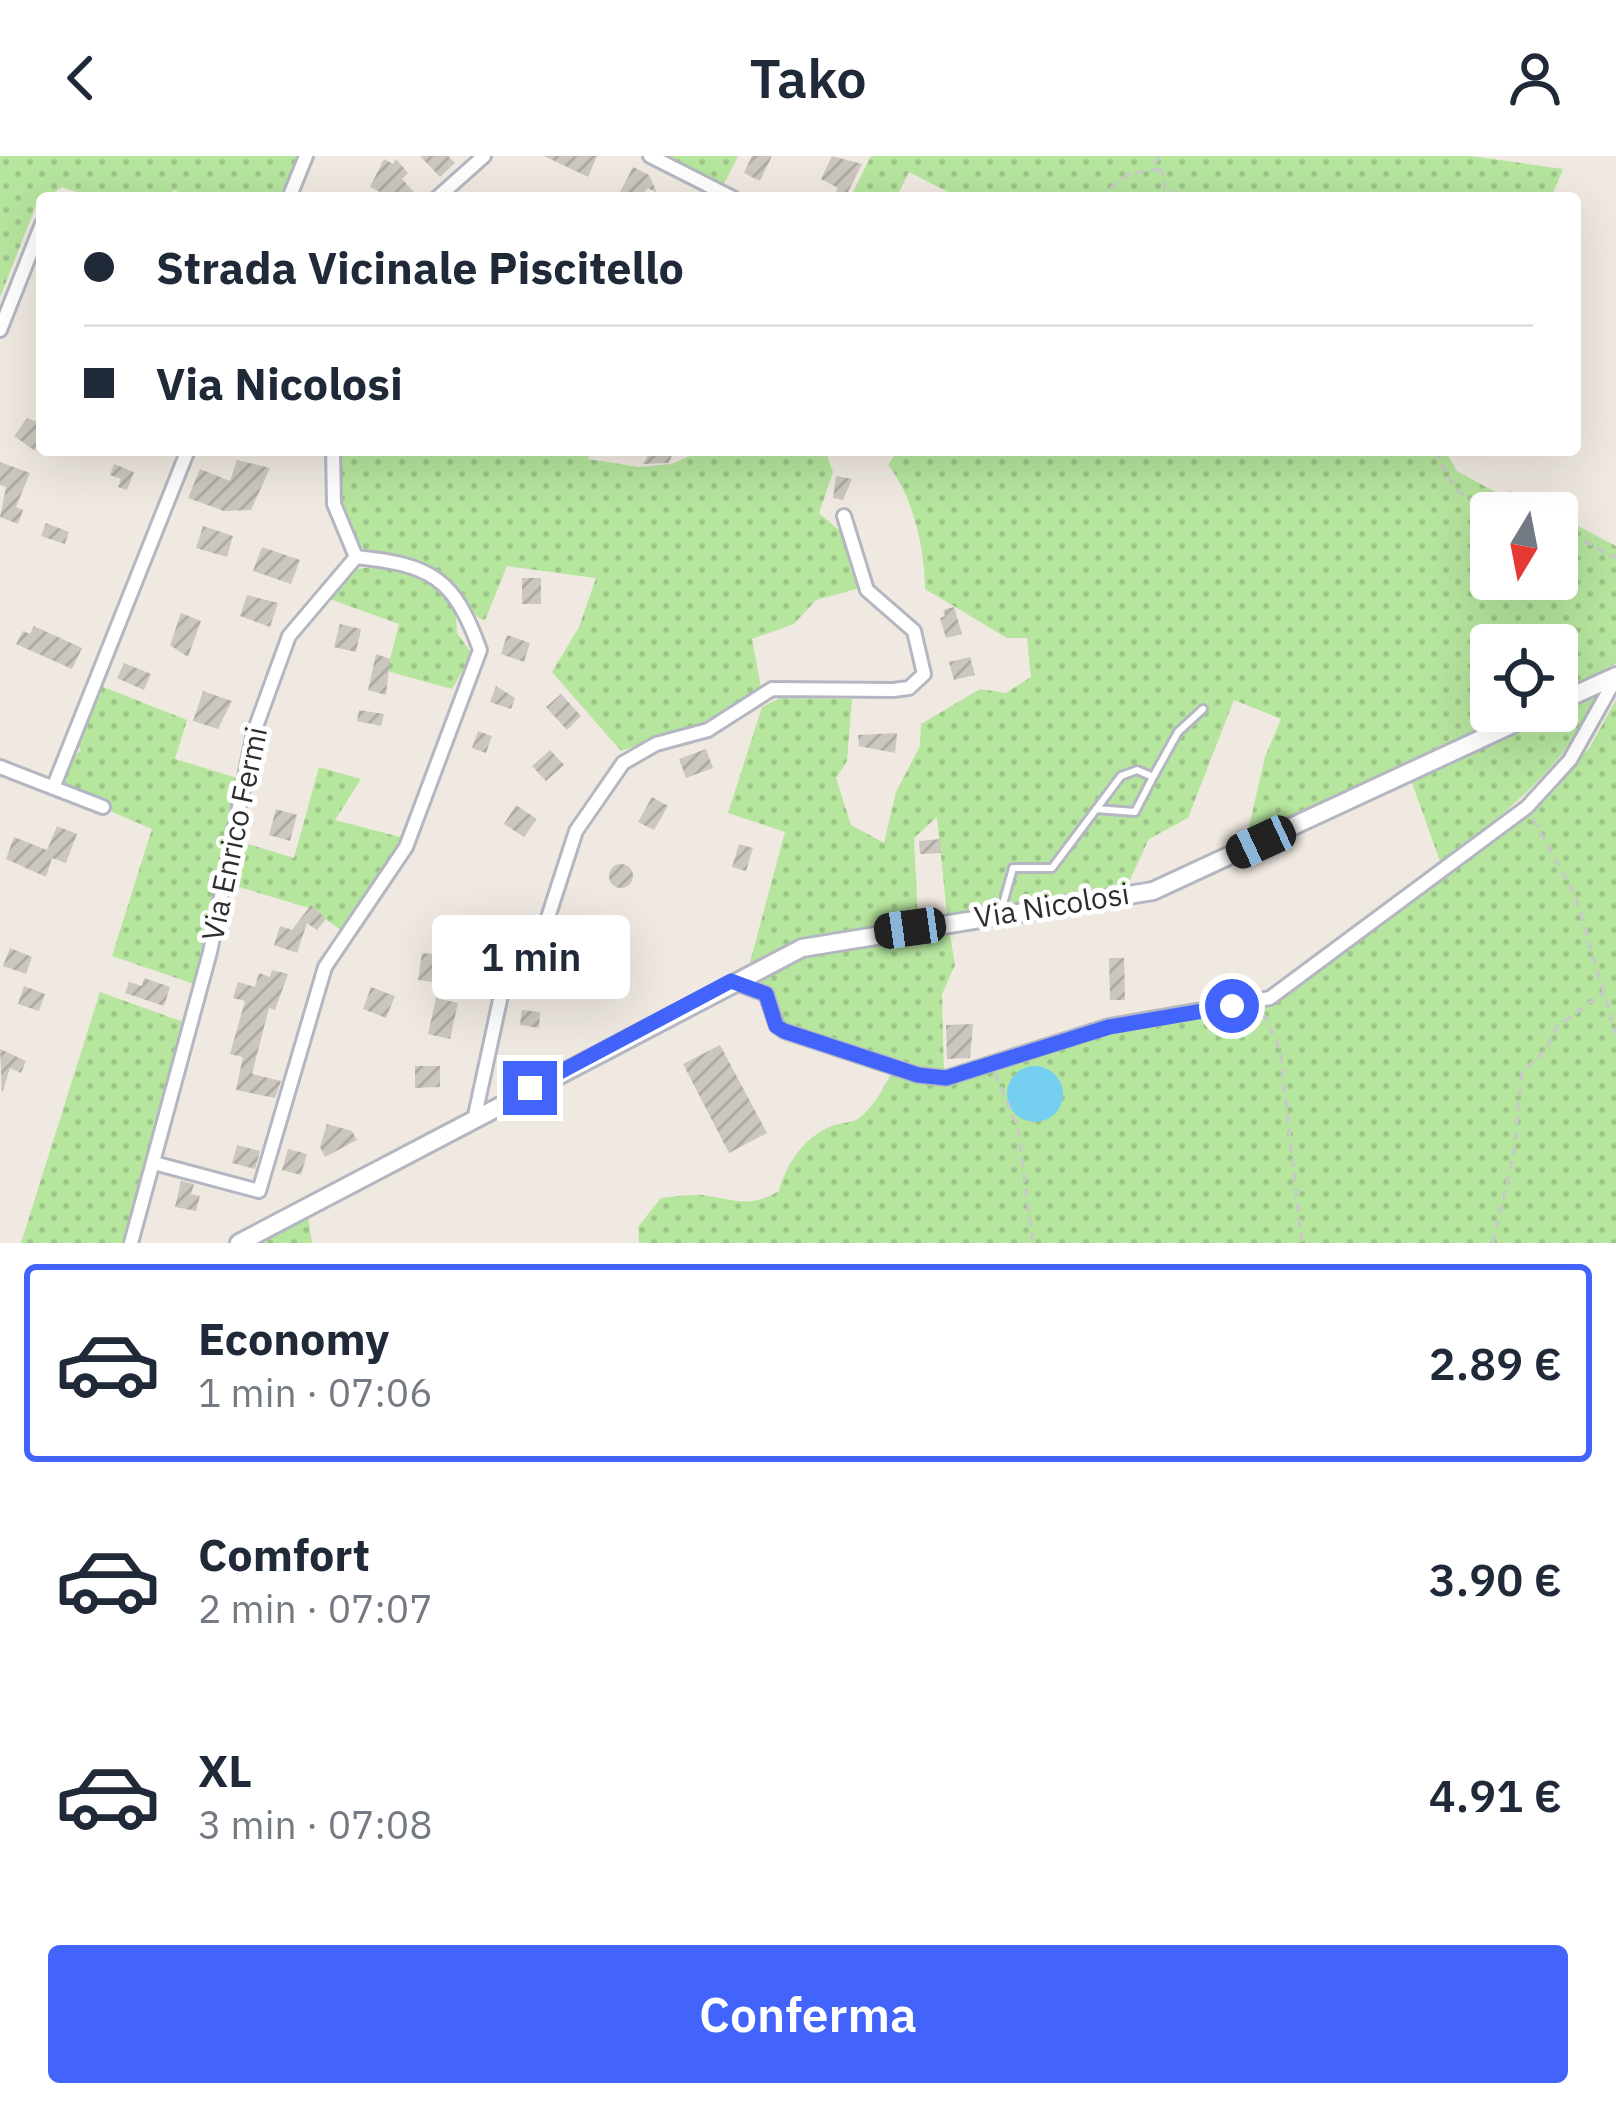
<!DOCTYPE html>
<html lang="it">
<meta charset="utf-8">
<style>
:root{--surface:#fff;--page:#f6f6f7;--text:#1f2937;--muted:#747a83;--line:#e0e1e3;--accent:#4264fb}
body{margin:0;font-family:"IBM Plex Sans",sans-serif;background:var(--page);color:var(--text);height:100vh;display:flex;flex-direction:column;font-size:45px;white-space:nowrap}
*{box-sizing:border-box;margin:0}
p{font-size:39px;color:var(--muted)}
.icon{flex:none;width:66px;height:66px;fill:none;stroke:currentColor;stroke-width:2;stroke-linecap:round;stroke-linejoin:round}
.map{position:relative;height:1087px;overflow:hidden}
.side{display:flex;flex-direction:column;background:var(--surface);flex:1}
.side>*{flex:none}
.guide{position:absolute;left:36px;top:36px;width:1545px;height:264px;border-radius:12px;box-shadow:0 12px 48px #0002;display:grid;align-content:center;height:264px;padding:0 48px;background:var(--surface)}
.needle{width:78px;rotate:190deg}
.fabs{position:absolute;left:1470px;top:336px;display:grid;gap:24px}
.fabs a{display:grid;place-items:center;width:108px;height:108px;border-radius:12px;background:var(--surface);box-shadow:0 12px 48px #0002;font-size:60px}
.end{position:absolute;width:54px;height:54px;margin:-27px;border:15px solid #4264fb;background:#fff;box-shadow:0 0 0 6px #fff}
.from{border-radius:50%}
.bubble{position:absolute;height:84px;border-radius:12px;background:var(--surface);box-shadow:0 12px 48px #0002;font-size:39px;font-weight:600;line-height:84px;text-align:center}
.car{position:absolute;width:36px;height:72px;margin:-36px -18px;border-radius:15px;box-shadow:0 0 9px 3px #0007;background:linear-gradient(#222 24%,#8ab4d8 0 40%,#222 0 76%,#8ab4d8 0 86%,#222 0)}
.guide b{display:flex;align-items:center;gap:42px;height:114px;font-size:45px}
.guide b+b{border-top:3px solid var(--line)}
.guide i{width:30px;height:30px;background:var(--text)}
ul{padding:21px 0 0;list-style:none}
li{display:flex;align-items:center;gap:36px;height:198px;margin:0 24px 18px;padding:0 24px;border:6px solid transparent;border-radius:12px}
li div{flex:1}
li b{display:block;font-size:45px}
li em{font-style:normal;font-weight:600}
li.active{border-color:var(--accent)}
li>.icon{width:108px;height:108px;stroke-width:1.5}
.action{display:flex;gap:24px;margin-top:auto;padding:24px 48px}
.action a{flex:1;height:138px;border-radius:12px;background:var(--accent);color:#fff;font-size:48px;font-weight:600;line-height:138px;text-align:center}
header{display:flex;justify-content:space-between;align-items:center;height:156px;padding:0 48px;background:var(--surface);font-size:54px;font-weight:600}
.map>svg:first-child{display:block}
</style>
<header><svg class="icon" aria-label="back" viewBox="0 0 24 24"><path d="M15 5l-7 7 7 7"/></svg>Tako<svg class="icon" aria-label="person" viewBox="0 0 24 24"><circle cx="12" cy="8" r="4"/><path d="M4 21q1-7 8-7t8 7"/></svg></header>
<div class="map">
<svg width="1616" height="1087" viewBox="0 0 1616 1087">
<defs>
<pattern id="grass-dots" width="8" height="8" patternUnits="userSpaceOnUse" patternTransform="scale(3)"><rect width="8" height="8" fill="#b6e59e"/><path d="M2 2h.1M6 6h.1" fill="none" stroke="#9dc588" stroke-width="1.8" stroke-linecap="round"/></pattern>
<pattern id="building-hatch" width="6" height="6" patternUnits="userSpaceOnUse" patternTransform="scale(3)"><rect width="6" height="6" fill="#cbc7bf"/><path d="M-1 1l2-2M0 6l6-6M5 7l2-2" fill="none" stroke="#afaba4"/></pattern>
</defs>
<rect width="100%" height="100%" fill="#efe9e1"/>
<path fill="url(#grass-dots)" d="M0 0H300L283 42H193L174 34 170 42H93L62 31 36 50 0 141Z
M666 0H738L724 28Z
M871 0H1471L1563 13 1551 42H960L909 16 896 42H850Z
M338 294H591L588 303 639 311 672 308 702 294H825L833 316 819 357 841 376 860 432 816 444 794 468 752 483 761 532 703 567 621 595 552 516 579 471 596 422 507 410 485 464 480 463C435 419 427 405 363 393L336 339Z
M898 294H1445L1457 315 1501 339 1511 335 1552 357H1491V423H1557V359L1616 390V507L1557 539V489H1491V555H1523L1252 683 1248 675 1265 601 1281 563 1234 544 1188 662 1149 683 1126 732 1019 748 999 741 990 754 947 759 937 661 914 682 918 763 808 781 749 810 785 676 728 657 762 551 780 542 852 543 847 605 836 622 851 669 884 687 896 636 920 590 921 568 980 533 1006 537 1031 521 1027 482H1007L925 433C925 393 913 340 888 309Z
M395 409 430 422 455 449 457 477 472 498 452 533 387 515 399 468 324 441 355 413Z
M101 530 187 564 175 603 237 622 194 828 112 800 152 673 110 655 111 648 62 628 72 601 81 594 77 590Z
M1594 538 1598 546C1552 622 1509 653 1441 708L1411 624Z
M1616 544V1087H639L638 1071 661 1042C674 1041 689 1038 702 1039 732 1043 750 1053 779 1035 786 1008 804 981 832 970 841 966 851 968 859 962 875 950 883 932 893 915L963 925 1098 881 1280 843 1536 651 1590 591Z
M319 611 361 623 335 664 404 682 344 776 309 752 229 728 238 685 294 702Z
M949 773 955 809 942 838 944 919 859 897 779 866 773 842 744 826 807 798Z
M100 836 186 867 124 1087H21Z
M308 1059 312 1087H253Z"/>
<path fill="#75cff0" d="M1007 938a28 28 0 1 1 56 0a28 28 0 1 1-56 0Z"/>
<path fill="url(#building-hatch)" d="M420 0H448L455 7 440 21Z
M544 0H597L588 21Z
M752 0H772L760 25 744 17Z
M832 0 862 8 845 42H833L838 32 821 23Z
M384 3 393 8 396 3 408 17 402 23 419 42H392L370 31Z
M633 11 649 19 657 37 648 32 639 42H617Z
M27 262 42 268 35 295 14 280Z
M651 294H674L669 307 643 308Z
M237 304 270 312 251 354 224 355 188 342 200 313 230 325Z
M0 306 30 317 16 351 23 354 18 368 0 361 6 331 0 329Z
M114 308 134 316 127 334 118 331 121 323 110 319Z
M836 320 852 323 843 344 833 342Z
M46 367 69 376 65 388 41 380Z
M203 370 233 380 227 401 196 392Z
M262 391 300 404 291 428 253 415Z
M522 422H541V448H522Z
M247 439 278 447 270 471 240 460Z
M954 451 962 478 946 482 940 462 945 460 943 454Z
M181 457 201 465 188 501 170 489Z
M340 468 361 473 356 496 334 491Z
M34 470 82 492 72 513 16 488 23 475 30 478Z
M507 479 530 487 524 506 501 498Z
M376 498 390 503 386 539 368 534Z
M970 501 975 519 954 524 949 506Z
M124 507 151 518 144 534 117 522Z
M496 530 515 542 511 553 490 546Z
M203 535 232 545 218 573 193 565Z
M561 538 581 560 567 574 546 551Z
M359 554 384 558 381 570 357 565Z
M478 575 492 580 486 597 472 592Z
M897 577 895 597 859 590 858 579Z
M706 593 713 612 686 622 679 603Z
M550 594 564 609 546 625 532 610Z
M652 641 668 650 654 674 638 666Z
M516 649 537 663 524 681 504 668Z
M276 653 297 659 290 685 269 679Z
M57 670 77 678 66 707 52 702 46 721 6 703 14 681 47 694Z
M940 683 941 697 920 698 919 685Z
M739 688 753 692 746 715 732 711Z
M609 720a12 12 0 1 1 24 0a12 12 0 1 1-24 0Z
M311 749 326 763 317 774 307 767 297 797 274 789 280 770 292 774Z
M621 762 623 782 595 785 593 765Z
M579 790 580 809H560V791Z
M10 792 32 801 26 818 3 810Z
M422 797 436 798 432 826 418 824Z
M456 800 474 806 468 820 450 812Z
M1109 802H1124L1125 844H1110Z
M272 814 288 818 275 854 269 852 252 918 281 925 275 942 236 934 243 901 230 898 245 845 233 842 238 826 255 831 259 817 270 821Z
M144 822 170 831 164 850 125 837 129 826 142 830Z
M24 830 45 838 39 855 18 848Z
M371 831 395 840 386 862 363 853Z
M436 842 458 847 450 883 428 878Z
M522 854 540 856 539 872 520 869Z
M973 868 970 902 947 903 946 869Z
M720 889 767 977 729 997 683 908Z
M0 893 26 905 21 917 10 912 2 937Z
M415 910H440V931L415 932Z
M327 968 352 975 357 984 325 1001 320 991Z
M237 989 260 995 255 1013 232 1007Z
M288 993 307 998 301 1019 282 1014Z
M181 1025 194 1028 191 1038 200 1040 196 1055 175 1051Z"/>
<g fill="none" stroke-linecap="round" stroke-linejoin="round">
<g stroke="#b4b7c1" stroke-width="12">
<path id="service" d="M1153 621 1178 576 1203 553
M1001 755 1013 712H1052L1121 620 1137 614 1153 621 1135 656 1096 653"/>
</g>
<g stroke="#b4b7c1" stroke-width="18">
<path id="minor" d="M650 0 733 42
M289 42 306 0
M437 42 484 0
M0 174 42 68
M0 611 103 651
M53 632 188 294
M733 826 766 838 777 870 784 875 918 919 946 922 1109 870 1270 842 1527 651 1570 604 1616 522
M474 964 503 830 542 780 576 675 623 607 656 588 708 574 772 533 893 534 909 532 924 518 914 475 867 434 844 360
M154 1007 259 1035 325 811 406 691 480 494C454 421 431 409 356 401
M131 1087 210 796 254 576 289 480 356 401 334 348 333 294"/>
</g>
<g stroke="#b4b7c1" stroke-width="22">
<path id="secondary" d="M1557 547 1616 520
M239 1087 802 792 1153 735 1541 555"/>
</g>
<path stroke="#c9c9c9" stroke-width="3" stroke-dasharray="9 6" stroke-linecap="butt" d="M1159 0 1155 8 1165 20 1164 33 1192 42
M1099 42 1128 18 1159 13
M1436 294C1461 359 1473 339 1527 357
M1557 371 1616 402
M1533 663 1575 739 1616 878
M1263 857 1280 893 1302 1087
M995 917 1018 972 1033 1087
M1493 1087 1514 996 1522 916 1546 894 1557 871 1603 837"/>
<use href="#service" stroke="#fff" stroke-width="6"/>
<use href="#minor" stroke="#fff" stroke-width="12"/>
<use href="#secondary" stroke="#fff" stroke-width="16"/>
</g>
<g fill="none" stroke-linecap="round" stroke-linejoin="round">
<path stroke="#4264fb" stroke-width="15" d="M530 932 731 825 766 838 776 870 784 875 918 919 946 922 1109 871 1232 850"/>
</g>
<g text-anchor="middle" stroke-width="10" stroke-linejoin="round" paint-order="stroke">
<g font-size="30" fill="#2e2e2e" stroke="#fff">
<text transform="translate(235 678) rotate(-78)" y="10">Via Enrico Fermi</text>
<text transform="translate(1052 750) rotate(-9)" y="10">Via Nicolosi</text>
</g>
</g>
</svg>
<div class="fabs">
<a><svg class="needle" viewBox="-14 -14 28 28"><path d="M0-13l5 13h-10z" fill="#e53935"/><path d="M0 13l5-13h-10z" fill="#747a83"/></svg></a>
<a><svg class="icon" aria-label="locate" viewBox="0 0 24 24"><circle cx="12" cy="12" r="6"/><path d="M12 2v4M12 18v4M2 12h4M18 12h4"/></svg></a>
</div>
<i class="end from" style="left:1232px;top:850px"></i>
<i class="end" style="left:530px;top:932px"></i>
<div class="bubble" style="left:432px;top:759px;width:198px">1 min</div>
<i class="car" style="left:1261px;top:686px;rotate:245deg"></i>
<i class="car" style="left:910px;top:772px;rotate:262deg"></i>
<div class="guide">
<b><i class="from"></i>Strada Vicinale Piscitello</b>
<b><i></i>Via Nicolosi</b>
</div>
</div>
<section class="side">
<ul>
<li class="active"><svg class="icon" aria-label="car" viewBox="0 0 24 24"><path d="M5 17H2v-5l4-1 3-4h7l3 4 3 1v5h-3M9 17h6M6 11h13"/><circle cx="7" cy="17" r="2"/><circle cx="17" cy="17" r="2"/></svg><div><b>Economy</b><p>1 min · 07:06</p></div><em>2.89 €</em></li>
<li><svg class="icon" aria-label="car" viewBox="0 0 24 24"><path d="M5 17H2v-5l4-1 3-4h7l3 4 3 1v5h-3M9 17h6M6 11h13"/><circle cx="7" cy="17" r="2"/><circle cx="17" cy="17" r="2"/></svg><div><b>Comfort</b><p>2 min · 07:07</p></div><em>3.90 €</em></li>
<li><svg class="icon" aria-label="car" viewBox="0 0 24 24"><path d="M5 17H2v-5l4-1 3-4h7l3 4 3 1v5h-3M9 17h6M6 11h13"/><circle cx="7" cy="17" r="2"/><circle cx="17" cy="17" r="2"/></svg><div><b>XL</b><p>3 min · 07:08</p></div><em>4.91 €</em></li>
</ul>
<div class="action"><a>Conferma</a></div>
</section>
